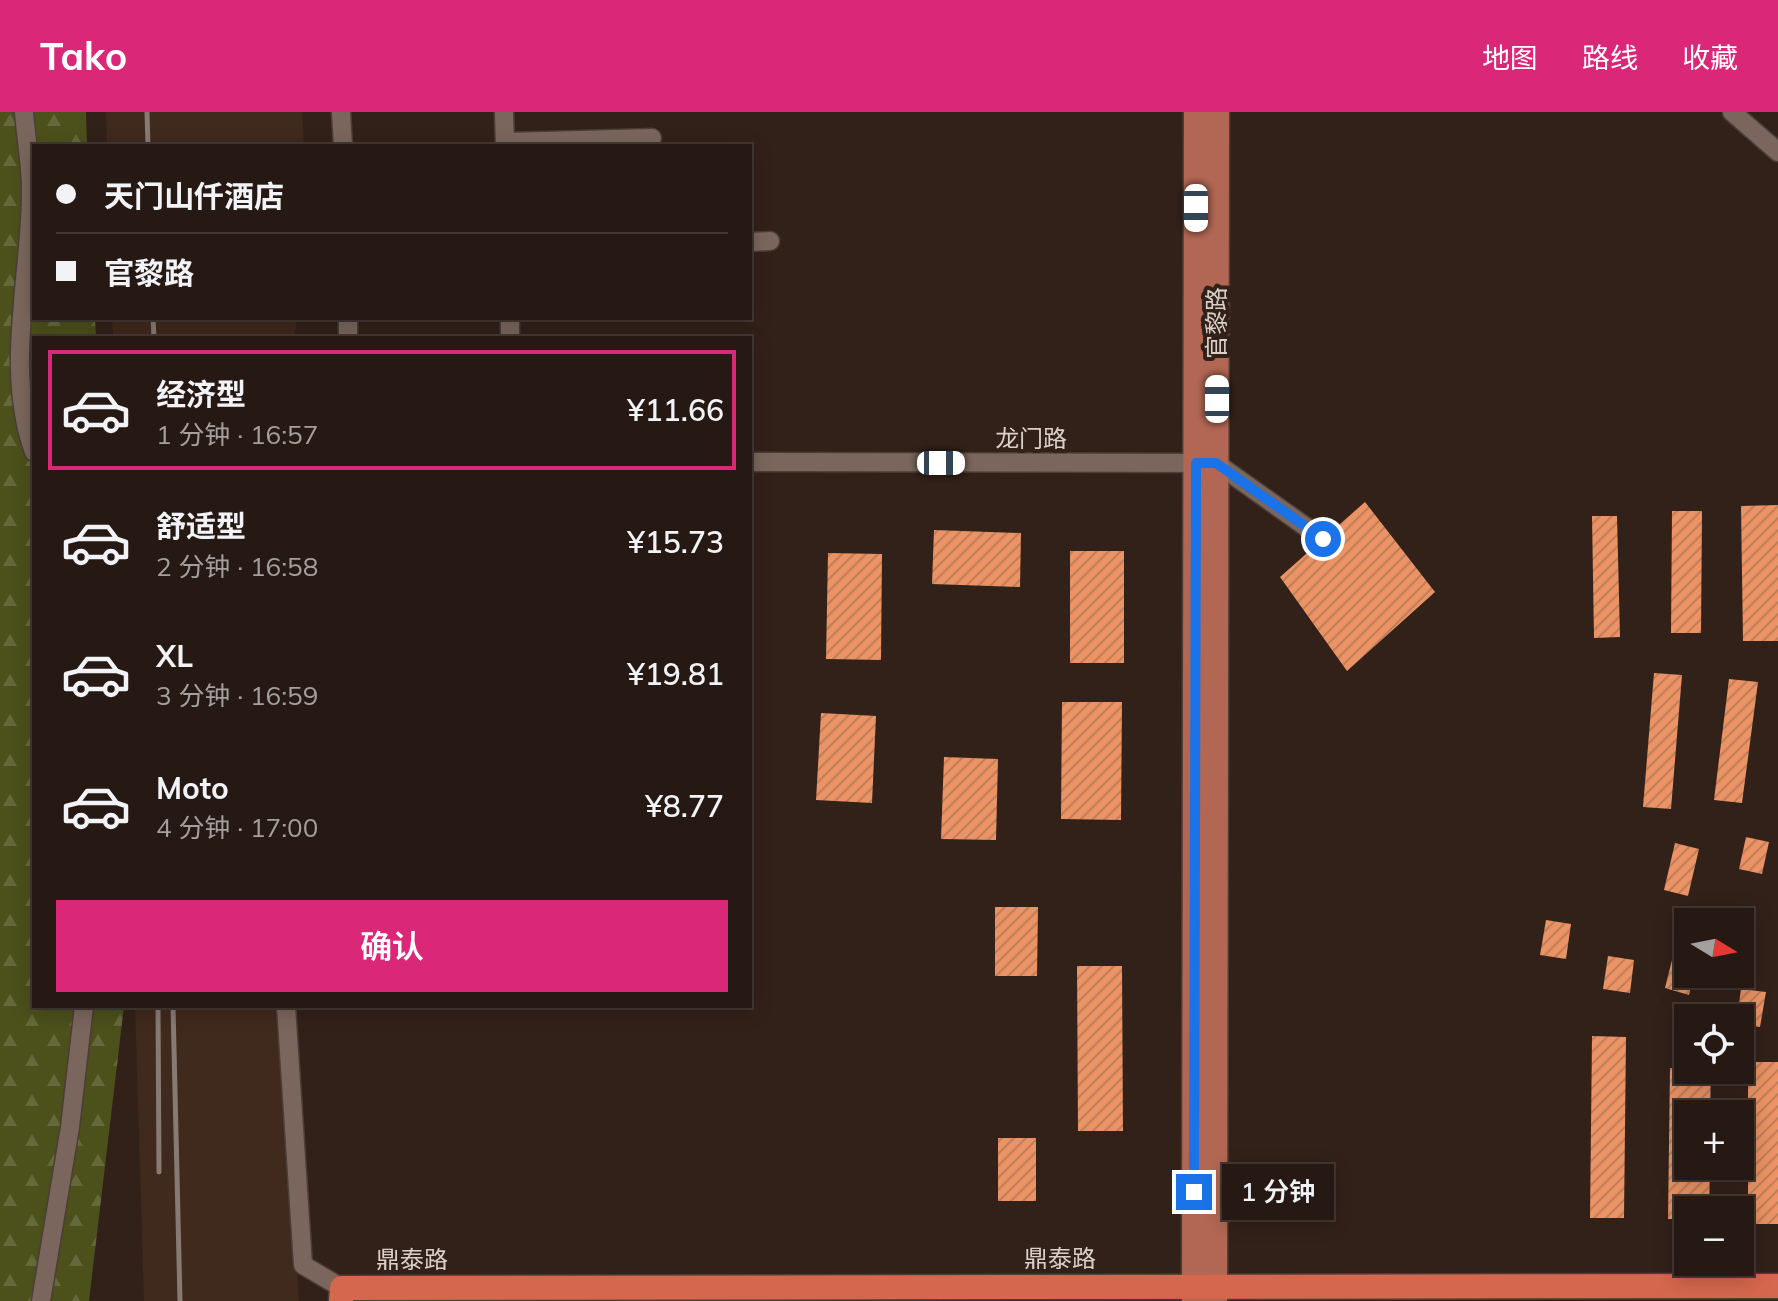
<!DOCTYPE html>
<html lang="zh">
<meta charset="utf-8">
<style>
:root{--surface:#261913;--page:#2e221c;--text:#f1f3f6;--muted:#a4a0a0;--line:#423833;--accent:#db2777}
body{margin:0;font-family:Mulish,"Noto Sans SC",sans-serif;background:var(--page);color:var(--text);height:100vh;display:flex;flex-direction:column;font-size:30px;white-space:nowrap}
*{box-sizing:border-box;margin:0}
p{font-size:26px;color:var(--muted)}
.icon{flex:none;width:44px;height:44px;fill:none;stroke:currentColor;stroke-width:2;stroke-linecap:round;stroke-linejoin:round}
.map{position:relative;flex:1;overflow:hidden}
.sheet{position:absolute;left:32px;top:224px;width:720px;height:672px;display:flex;flex-direction:column;background:var(--surface);border-radius:0px;box-shadow:0 4px 20px #0003,0 0 0 2px var(--line)}
.sheet>*{flex:none}
.banner{position:absolute;left:32px;top:32px;width:720px;height:176px;border-radius:0px;box-shadow:0 4px 20px #0003,0 0 0 2px var(--line);display:grid;align-content:center;height:176px;padding:0 24px;background:var(--surface)}
.needle{width:52px;rotate:100deg}
.tools{position:absolute;left:1674px;top:796px;display:grid;gap:16px}
.tools a{display:grid;place-items:center;width:80px;height:80px;border-radius:0px;background:var(--surface);box-shadow:0 4px 20px #0003,0 0 0 2px var(--line);font-size:40px}
.end{position:absolute;width:36px;height:36px;margin:-18px;border:10px solid #1a73e8;background:#fff;box-shadow:0 0 0 4px #fff}
.from{border-radius:50%}
.bubble{position:absolute;height:56px;border-radius:0px;background:var(--surface);box-shadow:0 4px 20px #0003,0 0 0 2px var(--line);font-size:26px;font-weight:600;line-height:56px;text-align:center}
.car{position:absolute;width:24px;height:48px;margin:-24px -12px;border-radius:10px;box-shadow:0 0 6px 2px #0007;background:linear-gradient(#fff 24%,#345 0 40%,#fff 0 76%,#345 0 86%,#fff 0)}
.banner b{display:flex;align-items:center;gap:28px;height:76px;font-size:30px}
.banner b+b{border-top:2px solid var(--line)}
.banner i{width:20px;height:20px;background:var(--text)}
ul{padding:14px 0 0;list-style:none}
li{display:flex;align-items:center;gap:24px;height:120px;margin:0 16px 12px;padding:0 8px;border:4px solid transparent;border-radius:0px}
li div{flex:1}
li b{display:block;font-size:30px}
li em{font-style:normal;font-weight:600}
li.on{border-color:var(--accent)}
li>.icon{width:72px;height:72px;stroke-width:1.5}
.action{display:flex;gap:16px;margin-top:auto;padding:16px 24px}
.action a{flex:1;height:92px;border-radius:0px;background:var(--accent);color:#fff;font-size:32px;font-weight:600;line-height:92px;text-align:center}
header{display:flex;align-items:center;gap:48px;box-sizing:border-box;height:112px;padding:0 40px;background:var(--accent);color:#fff}
header strong{font-size:38px}
nav{display:flex;gap:44px;margin-inline-start:auto;font-size:28px}
.map>svg:first-child{display:block}
</style>
<header>
<strong>Tako</strong>
<nav><a>地图</a><a>路线</a><a>收藏</a></nav>
</header>
<div class="map">
<svg width="1778" height="1189" viewBox="0 0 1778 1189">
<defs>
<pattern id="forest-firs" width="22" height="20" patternUnits="userSpaceOnUse" patternTransform="scale(2)"><rect width="22" height="20" fill="#4c501b"/><path d="M5 1l3.5 6h-7zM16 11l3.5 6h-7z" fill="#65683b"/></pattern>
<pattern id="building-hatch" width="6" height="6" patternUnits="userSpaceOnUse" patternTransform="scale(2)"><rect width="6" height="6" fill="#eb9364"/><path d="M-1 1l2-2M0 6l6-6M5 7l2-2" fill="none" stroke="#c07e5a"/></pattern>
</defs>
<rect width="100%" height="100%" fill="#322119"/>
<path fill="#40291d" d="M106 0H302L304 34H107Z
M112 206H297L294 226H113Z
M135 894H282L299 1189H144Z"/>
<path fill="url(#forest-firs)" d="M0 0H86L87 34H34V206H95L96 226H34V894H124L89 1189H0Z"/>
<path fill="url(#building-hatch)" d="M1365 390 1435 480 1347 559 1280 465 1314 435 1323 439 1332 435 1335 427 1332 419Z
M1778 393V529H1743L1741 394Z
M1672 399H1702L1701 521H1671Z
M1592 404H1617L1620 525 1594 526Z
M934 418 1021 421 1020 475 932 472Z
M1070 439H1124V551H1070Z
M828 441 882 442 881 548 826 547Z
M1654 561 1682 563 1671 697 1643 695Z
M1729 567 1758 570 1742 691 1714 688Z
M1062 590H1122L1121 708 1061 707Z
M821 601 876 604 872 691 816 688Z
M944 645 998 647 996 728 941 727Z
M1746 725 1769 730 1762 762 1739 757Z
M1675 731 1699 737 1688 784 1664 778Z
M995 795H1038L1037 864H995Z
M1546 808 1571 812 1566 847 1540 843Z
M1608 844 1634 848 1630 881 1603 877Z
M1673 844 1688 848V862H1694L1689 883 1665 876Z
M1077 854H1122L1123 1019H1078Z
M1741 877 1766 880 1760 915 1740 912V906H1737Z
M1592 924 1626 925 1624 1106H1590Z
M1748 950H1778V1112H1748Z
M1670 956 1711 958 1710 1002H1688V1054H1710L1709 1098H1688V1107H1668Z
M998 1026H1036V1089H998Z"/>
<g fill="none" stroke-linecap="round" stroke-linejoin="round">
<g stroke="#4b3d37" stroke-width="21">
<path id="minor" d="M24 0C26 26 31 53 31 79 31 165 4 257 34 340
M341 0 343 34
M504 0 505 34
M1732 0 1778 40
M505 30 652 26
M750 130 770 129
M348 206V226
M510 206V226
M750 350 1216 351 1323 427
M286 894 303 1153 342 1176
M41 1189 70 1015 84 894"/>
</g>
<g stroke="#4b3d37" stroke-width="27">
<path id="major" d="M1194 1189 1196 0
M1215 1189 1217 0"/>
</g>
<g stroke="#4b3d37" stroke-width="27">
<path id="highway" d="M341 1189 342 1176 1778 1174"/>
</g>
<use href="#minor" stroke="#7a665c" stroke-width="18"/>
<use href="#major" stroke="#b16753" stroke-width="24"/>
<use href="#highway" stroke="#d5674d" stroke-width="24"/>
<path stroke="#877a73" stroke-width="5" d="M147 0 148 34
M153 206 154 226
M158 894 159 1060
M173 894 180 1189"/>
</g>
<g fill="none" stroke-linecap="round" stroke-linejoin="round">
<path stroke="#1a73e8" stroke-width="10" d="M1194 1080 1196 351H1216L1323 427"/>
</g>
<g text-anchor="middle" stroke-width="8" stroke-linejoin="round" paint-order="stroke">
<g font-size="24" fill="#dacfc9" stroke="#322119">
<text transform="translate(1217 211) rotate(-90)" y="8">官黎路</text>
<text x="1031" y="335">龙门路</text>
<text x="1060" y="1155">鼎泰路</text>
<text x="412" y="1156">鼎泰路</text>
</g>
</g>
</svg>
<div class="tools">
<a><svg class="needle" viewBox="-14 -14 28 28"><path d="M0-13l5 13h-10z" fill="#e53935"/><path d="M0 13l5-13h-10z" fill="#a4a0a0"/></svg></a>
<a><svg class="icon" aria-label="locate" viewBox="0 0 24 24"><circle cx="12" cy="12" r="6"/><path d="M12 2v4M12 18v4M2 12h4M18 12h4"/></svg></a>
<a>+</a>
<a>−</a>
</div>
<i class="end from" style="left:1323px;top:427px"></i>
<i class="end" style="left:1194px;top:1080px"></i>
<div class="bubble" style="left:1222px;top:1052px;width:112px">1 分钟</div>
<i class="car" style="left:1196px;top:96px;rotate:180deg"></i>
<i class="car" style="left:1217px;top:287px;rotate:0deg"></i>
<i class="car" style="left:941px;top:351px;rotate:90deg"></i>
<div class="banner">
<b><i class="from"></i>天门山仟酒店</b>
<b><i></i>官黎路</b>
</div>
<section class="sheet">
<ul>
<li class="on"><svg class="icon" aria-label="car" viewBox="0 0 24 24"><path d="M5 17H2v-5l4-1 3-4h7l3 4 3 1v5h-3M9 17h6M6 11h13"/><circle cx="7" cy="17" r="2"/><circle cx="17" cy="17" r="2"/></svg><div><b>经济型</b><p>1 分钟 · 16:57</p></div><em>¥11.66</em></li>
<li><svg class="icon" aria-label="car" viewBox="0 0 24 24"><path d="M5 17H2v-5l4-1 3-4h7l3 4 3 1v5h-3M9 17h6M6 11h13"/><circle cx="7" cy="17" r="2"/><circle cx="17" cy="17" r="2"/></svg><div><b>舒适型</b><p>2 分钟 · 16:58</p></div><em>¥15.73</em></li>
<li><svg class="icon" aria-label="car" viewBox="0 0 24 24"><path d="M5 17H2v-5l4-1 3-4h7l3 4 3 1v5h-3M9 17h6M6 11h13"/><circle cx="7" cy="17" r="2"/><circle cx="17" cy="17" r="2"/></svg><div><b>XL</b><p>3 分钟 · 16:59</p></div><em>¥19.81</em></li>
<li><svg class="icon" aria-label="car" viewBox="0 0 24 24"><path d="M5 17H2v-5l4-1 3-4h7l3 4 3 1v5h-3M9 17h6M6 11h13"/><circle cx="7" cy="17" r="2"/><circle cx="17" cy="17" r="2"/></svg><div><b>Moto</b><p>4 分钟 · 17:00</p></div><em>¥8.77</em></li>
</ul>
<div class="action"><a>确认</a></div>
</section>
</div>
